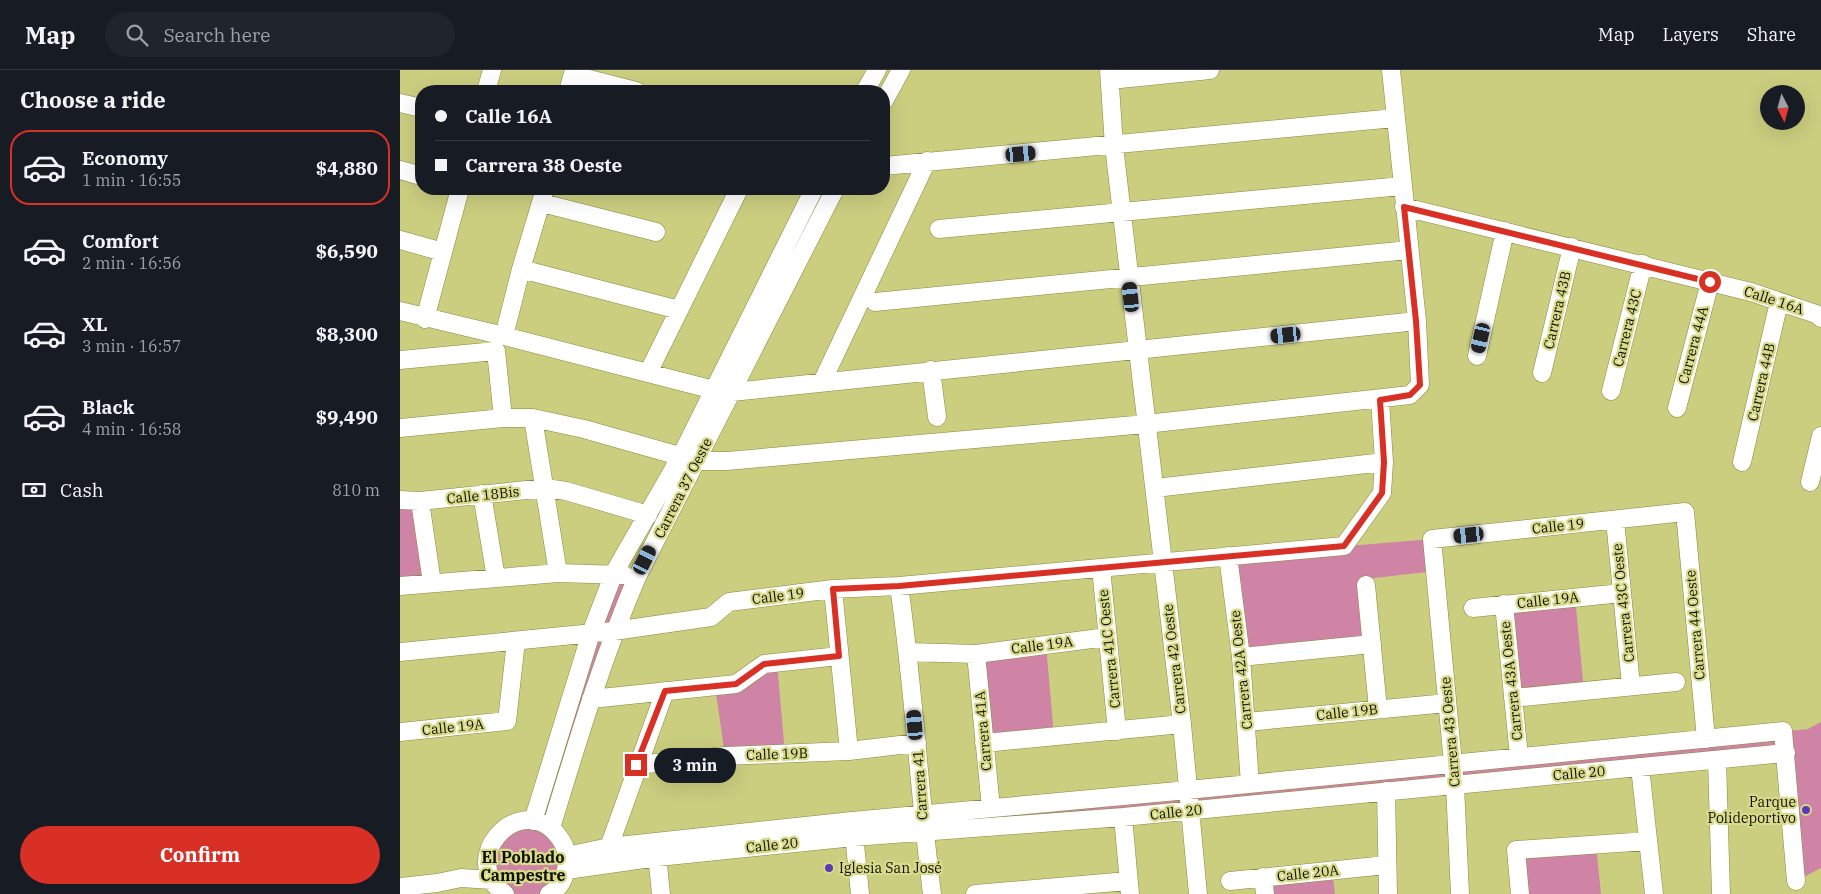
<!DOCTYPE html>
<meta charset="utf-8">
<style>
:root{--surface:#171b24;--page:#20242c;--text:#f1f3f6;--muted:#9ea1a6;--line:#363941;--accent:#d93025}
body{margin:0;font-family:"IBM Plex Serif",serif;background:var(--page);color:var(--text);height:100vh;display:flex;flex-direction:column;font-size:19px;white-space:nowrap}
*{box-sizing:border-box;margin:0}
p{font-size:16px;color:var(--muted)}
.icon{flex:none;width:28px;height:28px;fill:none;stroke:currentColor;stroke-width:2;stroke-linecap:round;stroke-linejoin:round}
.map{position:relative;flex:1;overflow:hidden}
.sheet{display:flex;flex-direction:column;background:var(--surface);width:400px}
.sheet>*{flex:none}
.top-card{position:absolute;left:15px;top:15px;width:475px;height:110px;border-radius:20px;box-shadow:0 5px 20px #0002;display:grid;align-content:center;height:110px;padding:0 20px;background:var(--surface)}
.needle{width:32px;rotate:174deg}
.fabs{position:absolute;left:1360px;top:15px;display:grid;gap:10px}
.fabs a{display:grid;place-items:center;width:45px;height:45px;border-radius:50%;background:var(--surface);box-shadow:0 5px 20px #0002;font-size:25px}
.end{position:absolute;width:22px;height:22px;margin:-11px;border:6px solid #d93025;background:#fff;box-shadow:0 0 0 2px #fff}
.from{border-radius:50%}
.bubble{position:absolute;height:35px;border-radius:18px;background:var(--surface);box-shadow:0 5px 20px #0002;font-size:16px;font-weight:800;line-height:35px;text-align:center}
.car{position:absolute;width:15px;height:30px;margin:-15px -8px;border-radius:6px;box-shadow:0 0 4px 1px #0007;background:linear-gradient(#222 24%,#8ab4d8 0 40%,#222 0 76%,#8ab4d8 0 86%,#222 0)}
.top-card b{display:flex;align-items:center;gap:18px;height:48px;font-size:19px}
.top-card b+b{border-top:1px solid var(--line)}
.top-card i{width:12px;height:12px;background:var(--text)}
ul{padding:0;list-style:none}
li{display:flex;align-items:center;gap:15px;height:75px;margin:0 10px 8px;padding:0 10px;border:2px solid transparent;border-radius:20px}
li div{flex:1}
li b{display:block;font-size:19px}
li em{font-style:normal;font-weight:800}
li.selected{border-color:var(--accent)}
li>.icon{width:45px;height:45px;stroke-width:1.5}
h2{padding:0 20px;font-size:22px;line-height:60px}
.pay{display:flex;align-items:center;gap:12px;height:55px;padding:0 20px;font-size:19px}
.pay p{margin-inline-start:auto}
.button{display:flex;gap:10px;margin-top:auto;padding:10px 20px}
.button a{flex:1;height:58px;border-radius:30px;background:var(--accent);color:#fff;font-size:20px;font-weight:800;line-height:58px;text-align:center}
header{display:flex;align-items:center;gap:30px;box-sizing:border-box;height:70px;padding:0 25px;background:var(--surface);border-bottom:1px solid var(--line)}
header strong{font-size:24px}
nav{display:flex;gap:28px;margin-inline-start:auto;font-size:18px}
.search{width:350px;height:45px;background:var(--page);display:flex;align-items:center;gap:12px;box-sizing:border-box;padding:0 18px;border-radius:28px;color:var(--muted);font-size:19px}
main{display:flex;flex:1;min-height:0}
.map>svg:first-child{display:block}
</style>
<header>
<strong>Map</strong>
<div class="search"><svg class="icon" aria-label="search" viewBox="0 0 24 24"><circle cx="10" cy="10" r="6"/><path d="M15 15l6 6"/></svg>Search here</div>
<nav><a>Map</a><a>Layers</a><a>Share</a></nav>
</header>
<main>
<section class="sheet">
<h2>Choose a ride</h2>
<ul>
<li class="selected"><svg class="icon" aria-label="car" viewBox="0 0 24 24"><path d="M5 17H2v-5l4-1 3-4h7l3 4 3 1v5h-3M9 17h6M6 11h13"/><circle cx="7" cy="17" r="2"/><circle cx="17" cy="17" r="2"/></svg><div><b>Economy</b><p>1 min · 16:55</p></div><em>$4,880</em></li>
<li><svg class="icon" aria-label="car" viewBox="0 0 24 24"><path d="M5 17H2v-5l4-1 3-4h7l3 4 3 1v5h-3M9 17h6M6 11h13"/><circle cx="7" cy="17" r="2"/><circle cx="17" cy="17" r="2"/></svg><div><b>Comfort</b><p>2 min · 16:56</p></div><em>$6,590</em></li>
<li><svg class="icon" aria-label="car" viewBox="0 0 24 24"><path d="M5 17H2v-5l4-1 3-4h7l3 4 3 1v5h-3M9 17h6M6 11h13"/><circle cx="7" cy="17" r="2"/><circle cx="17" cy="17" r="2"/></svg><div><b>XL</b><p>3 min · 16:57</p></div><em>$8,300</em></li>
<li><svg class="icon" aria-label="car" viewBox="0 0 24 24"><path d="M5 17H2v-5l4-1 3-4h7l3 4 3 1v5h-3M9 17h6M6 11h13"/><circle cx="7" cy="17" r="2"/><circle cx="17" cy="17" r="2"/></svg><div><b>Black</b><p>4 min · 16:58</p></div><em>$9,490</em></li>
</ul>
<div class="pay"><svg class="icon" aria-label="cash" viewBox="0 0 24 24"><path d="M3 7h18v10H3z"/><circle cx="12" cy="12" r="2"/></svg>Cash<p>810 m</p></div>
<div class="button"><a>Confirm</a></div>
</section>
<div class="map">
<svg width="1421" height="824" viewBox="0 0 1421 824">
<rect width="100%" height="100%" fill="#cbce7f"/>
<path fill="#cf84a6" d="M0 430 20 431 32 513 0 516Z
M1032 469 1035 501 966 509 972 574 841 587 828 486Z
M214 503 237 507 151 758 167 786 1408 659 1421 652V798L1396 811 1386 684 167 800 149 824H104L90 776 133 751Z
M1175 527 1184 621 1113 628 1104 534Z
M646 575 654 666 584 673 576 584Z
M377 593 385 684 325 686 315 616Z
M1196 775 1201 824H1120L1116 780Z
M932 800 935 824H865L863 807Z"/>
<g fill="none" stroke-linecap="round" stroke-linejoin="round">
<g stroke="#888a3c" stroke-width="19">
<path id="minor" d="M709 0 714 76 782 654 798 824
M173 5 236 21
M710 10 810 0
M86 21 92 0
M168 21 174 0
M465 21 477 0
M484 31 501 0
M0 33 21 38
M484 96 995 48
M0 100 21 106
M142 133 256 162
M1004 137 1351 222 1416 244 1421 248
M539 159 1002 116
M0 170 43 182
M121 199 279 240
M475 232 1009 180
M0 241 104 266 314 320
M25 249 60 119
M104 266 121 199 145 119
M1077 286 1105 161
M0 290 96 281 103 348
M531 300 537 347
M248 303 339 119
M1142 303 1172 177
M422 312 527 91
M1211 321 1243 194
M332 322 1017 251
M1277 338 1310 212
M133 348 158 503
M0 358 103 348H133L184 359 297 391H327L746 354 1010 325 1020 315 1017 251 991 0
M1342 392 1379 232
M1410 412 1421 366
M755 418 984 392
M82 424 96 508
M0 430 20 431 146 418 166 421 248 445
M20 431 32 513
M1215 450 1231 616
M828 486 841 587 850 714
M701 498 717 661
M966 515 978 639
M0 516 158 503 224 505
M499 516C514 619 519 722 532 824
M433 519 449 681
M1104 534 1119 687
M1073 538 1222 523
M0 582 214 561 311 547 329 532 433 519 499 516 944 476 982 423 984 392 980 330
M509 582 576 584 707 567
M576 584 591 738
M841 587 972 574
M1113 628 1276 612
M191 629 336 614 364 594 439 586
M847 652 1047 633
M0 662 107 651 116 571
M584 673 782 654
M1317 690 1321 824
M237 695 325 686 449 681 517 673
M1240 697 1254 824
M986 721 988 824
M723 747 730 824
M133 751 191 563 214 503 281 386 414 119
M453 755 460 824
M151 758C177 673 202 589 237 507L435 119
M256 775 261 824
M209 777 265 621
M167 786 209 777 452 751 788 720 1383 661 1396 811
M167 800 258 787 454 767 723 747 1386 683
M863 807 865 824
M830 811 986 795
M0 817 37 813 61 808 92 810
M105 824C57 790 116 724 154 761 162 770 168 779 167 792 166 805 161 818 149 824
M575 824 728 811
M1060 824 1055 715 1032 469 1285 442 1306 669
M1120 824 1116 780 1248 771"/>
</g>
<use href="#minor" stroke="#fff" stroke-width="18"/>
</g>
<g fill="none" stroke-linecap="round" stroke-linejoin="round">
<path stroke="#d93025" stroke-width="6" d="M236 695 265 621 336 614 364 594 439 586 433 519 499 516 944 476 982 423 984 392 980 330 1010 325 1020 315 1016 251 1004 137 1310 212"/>
</g>
<g fill="#5c3ab2" stroke="#d8db8c" stroke-width="2">
<circle cx="1406" cy="740" r="5"/>
<circle cx="429" cy="798" r="5"/>
</g>
<g text-anchor="middle" stroke-width="4.5" stroke-linejoin="round" paint-order="stroke">
<g font-size="14" fill="#110" stroke="#d8db8c">
<text transform="translate(1374 230) rotate(18)" y="5">Calle 16A</text>
<text transform="translate(1157 240) rotate(-77)" y="5">Carrera 43B</text>
<text transform="translate(1227 258) rotate(-76)" y="5">Carrera 43C</text>
<text transform="translate(1293 275) rotate(-75)" y="5">Carrera 44A</text>
<text transform="translate(1361 312) rotate(-77)" y="5">Carrera 44B</text>
<text transform="translate(283 418) rotate(-63)" y="5">Carrera 37 Oeste</text>
<text transform="translate(83 425) rotate(-6)" y="5">Calle 18Bis</text>
<text transform="translate(1158 456) rotate(-6)" y="5">Calle 19</text>
<text transform="translate(378 526) rotate(-7)" y="5">Calle 19</text>
<text transform="translate(1148 530) rotate(-6)" y="5">Calle 19A</text>
<text transform="translate(1223 533) rotate(-96)" y="5">Carrera 43C Oeste</text>
<text transform="translate(1295 555) rotate(-95)" y="5">Carrera 44 Oeste</text>
<text transform="translate(642 575) rotate(-7)" y="5">Calle 19A</text>
<text transform="translate(709 579) rotate(-96)" y="5">Carrera 41C Oeste</text>
<text transform="translate(774 589) rotate(-97)" y="5">Carrera 42 Oeste</text>
<text transform="translate(841 600) rotate(-96)" y="5">Carrera 42A Oeste</text>
<text transform="translate(1111 611) rotate(-96)" y="5">Carrera 43A Oeste</text>
<text transform="translate(947 642) rotate(-6)" y="5">Calle 19B</text>
<text transform="translate(53 657) rotate(-6)" y="5">Calle 19A</text>
<text transform="translate(583 661) rotate(-95)" y="5">Carrera 41A</text>
<text transform="translate(1050 662) rotate(-95)" y="5">Carrera 43 Oeste</text>
<text transform="translate(377 684) rotate(-2)" y="5">Calle 19B</text>
<text transform="translate(1179 703) rotate(-5)" y="5">Calle 20</text>
<text transform="translate(520 715) rotate(-94)" y="5">Carrera 41</text>
<text transform="translate(776 742) rotate(-6)" y="5">Calle 20</text>
<text transform="translate(372 775) rotate(-6)" y="5">Calle 20</text>
<text transform="translate(908 803) rotate(-6)" y="5">Calle 20A</text>
</g>
<g font-size="14" fill="#110" stroke="#d8db8c" text-anchor="end">
<text x="1396" y="737">Parque<tspan x="1396" dy="16">Polideportivo</tspan></text>
<text x="439" y="803" text-anchor="start">Iglesia San José</text>
</g>
<g font-size="16" font-weight="bold" fill="#110" stroke="#d8db8c">
<text x="123" y="793">El Poblado<tspan x="123" dy="18">Campestre</tspan></text>
</g>
</g>
</svg>
<div class="fabs">
<a><svg class="needle" viewBox="-14 -14 28 28"><path d="M0-13l5 13h-10z" fill="#e53935"/><path d="M0 13l5-13h-10z" fill="#9ea1a6"/></svg></a>
</div>
<i class="end from" style="left:1310px;top:212px"></i>
<i class="end" style="left:236px;top:695px"></i>
<div class="bubble" style="left:254px;top:678px;width:82px">3 min</div>
<i class="car" style="left:621px;top:84px;rotate:85deg"></i>
<i class="car" style="left:731px;top:227px;rotate:354deg"></i>
<i class="car" style="left:886px;top:265px;rotate:264deg"></i>
<i class="car" style="left:1081px;top:268px;rotate:193deg"></i>
<i class="car" style="left:1069px;top:465px;rotate:264deg"></i>
<i class="car" style="left:245px;top:490px;rotate:27deg"></i>
<i class="car" style="left:515px;top:655px;rotate:355deg"></i>
<div class="top-card">
<b><i class="from"></i>Calle 16A</b>
<b><i></i>Carrera 38 Oeste</b>
</div>
</div>
</main>
